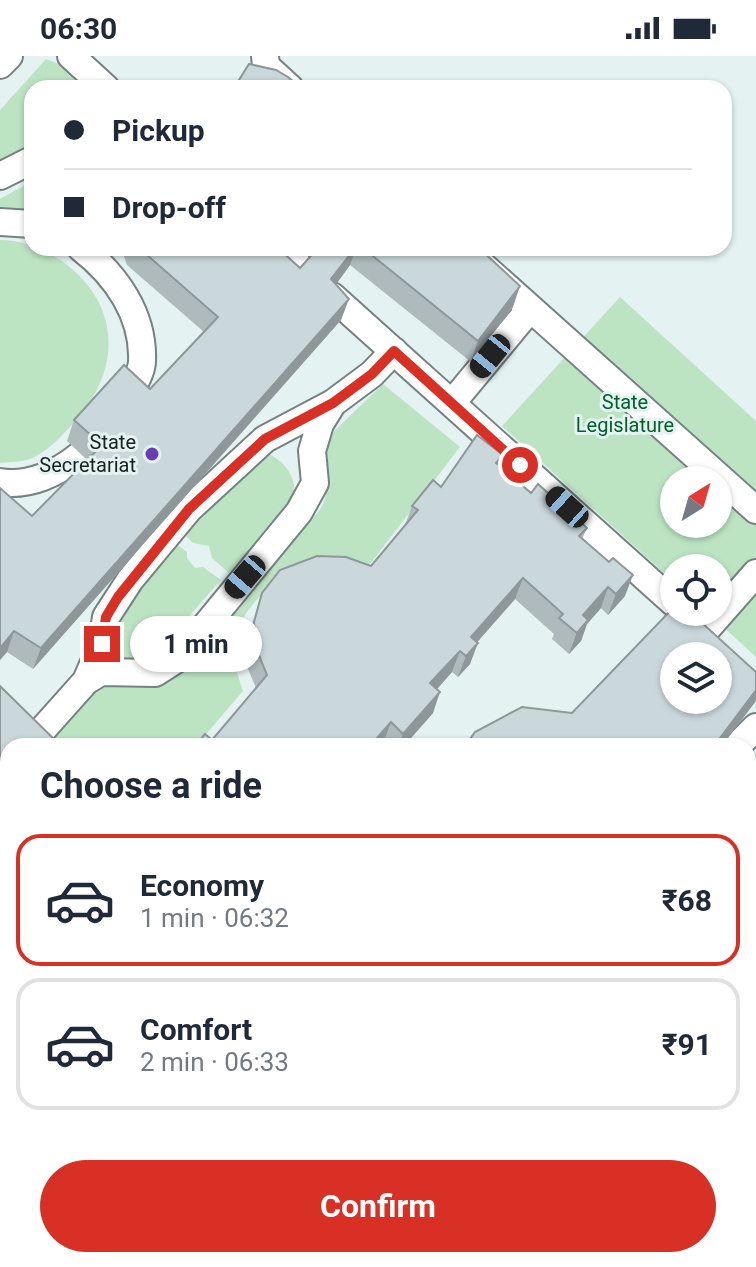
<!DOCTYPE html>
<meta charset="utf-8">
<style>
:root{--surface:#fff;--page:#f6f6f7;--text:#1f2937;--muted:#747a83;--line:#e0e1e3;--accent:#d93025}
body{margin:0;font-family:Roboto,sans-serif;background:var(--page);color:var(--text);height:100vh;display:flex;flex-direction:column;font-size:30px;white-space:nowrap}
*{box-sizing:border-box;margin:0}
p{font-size:26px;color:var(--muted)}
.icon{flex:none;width:44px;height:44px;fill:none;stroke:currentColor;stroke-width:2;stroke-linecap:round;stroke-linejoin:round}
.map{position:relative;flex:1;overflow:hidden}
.panel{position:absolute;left:0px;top:682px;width:756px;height:530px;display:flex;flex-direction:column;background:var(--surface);border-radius:24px 24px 0 0;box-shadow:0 2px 6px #0004}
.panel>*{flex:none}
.top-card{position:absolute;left:24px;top:24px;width:708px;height:176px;border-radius:24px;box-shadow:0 2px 6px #0004;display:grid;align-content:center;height:176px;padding:0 40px;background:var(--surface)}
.needle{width:52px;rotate:37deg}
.fabs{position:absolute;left:660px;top:410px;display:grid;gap:16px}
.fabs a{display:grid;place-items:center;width:72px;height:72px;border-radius:50%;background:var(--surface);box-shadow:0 2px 6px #0004;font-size:40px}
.end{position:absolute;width:36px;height:36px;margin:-18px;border:10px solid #d93025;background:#fff;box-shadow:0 0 0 4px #fff}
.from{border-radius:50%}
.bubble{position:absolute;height:56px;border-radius:28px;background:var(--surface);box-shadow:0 2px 6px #0004;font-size:26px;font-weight:700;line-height:56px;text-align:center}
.car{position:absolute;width:24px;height:48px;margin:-24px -12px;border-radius:10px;box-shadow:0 0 6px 2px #0007;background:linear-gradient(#222 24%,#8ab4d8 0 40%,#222 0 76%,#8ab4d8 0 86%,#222 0)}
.top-card b{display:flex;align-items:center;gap:28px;height:76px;font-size:30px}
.top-card b+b{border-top:2px solid var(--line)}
.top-card i{width:20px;height:20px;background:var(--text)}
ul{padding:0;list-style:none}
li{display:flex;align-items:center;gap:24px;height:132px;margin:0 16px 12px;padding:0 24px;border:4px solid var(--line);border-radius:24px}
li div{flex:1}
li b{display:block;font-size:30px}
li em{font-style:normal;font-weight:700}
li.selected{border-color:var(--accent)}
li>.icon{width:72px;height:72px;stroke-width:1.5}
h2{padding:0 40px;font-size:36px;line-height:96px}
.action{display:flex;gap:16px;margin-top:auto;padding:16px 40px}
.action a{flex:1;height:92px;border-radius:48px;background:var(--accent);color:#fff;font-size:32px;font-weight:700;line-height:92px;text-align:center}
.status{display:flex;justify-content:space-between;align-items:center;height:56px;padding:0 40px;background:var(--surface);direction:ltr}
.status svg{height:22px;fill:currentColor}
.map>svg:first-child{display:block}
</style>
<div class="status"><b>06:30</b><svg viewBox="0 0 49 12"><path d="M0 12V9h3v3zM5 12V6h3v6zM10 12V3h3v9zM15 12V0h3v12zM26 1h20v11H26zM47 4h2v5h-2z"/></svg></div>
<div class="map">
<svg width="756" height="1211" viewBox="0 0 756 1211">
<rect width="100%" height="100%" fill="#e4f2f1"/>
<path fill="#bce4c3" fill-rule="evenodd" d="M46 3 59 8 86 32H32V98L0 115V54Z
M32 125V159L0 153V143Z
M0 184C22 184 44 193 62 205 125 251 121 319 69 372 58 384 45 397 30 403 22 406 9 406 0 407Z
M620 241 756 365V601L707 556H718V512H674V526L502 370ZM674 424H718V468H674Z
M383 328 460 391 360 521 277 523C237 563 223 579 243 635L196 690H57L52 684 101 625 149 630 167 624 255 521 319 455C333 434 326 407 327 382Z
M265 397C283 402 301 424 292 445 285 462 243 501 229 517L212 502 209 490 193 487 178 472Z
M169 483 187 496V502L195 512 203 511 221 524 152 602C127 610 113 601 109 575Z
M756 698V946L748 945V708Z"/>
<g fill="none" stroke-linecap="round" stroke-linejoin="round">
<g stroke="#758281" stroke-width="30">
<path id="minor" d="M71 0 106 32
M265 0 266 10 290 32
M0 9 9 0
M0 120 32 104
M0 166 32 168
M81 192C116 219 144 259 142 305 142 316 133 329 129 340
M277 192 303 213
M463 192 756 454
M332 240 674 547
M452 347 529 254
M0 426C29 431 58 417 80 399
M705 575 756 517
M86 625 101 616 155 617 180 601 299 456 315 427 312 395 320 368 333 347
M36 681 86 625 102 588 106 561 130 524 189 453 265 383 333 347 372 318 394 295
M737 690 756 671
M748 961 756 962
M748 1030 756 1040
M244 1211 250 1204"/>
</g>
<use href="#minor" stroke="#fff" stroke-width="26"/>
</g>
<path fill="#afbabc" d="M121 192H278L300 212 318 192H479L513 251 471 306 350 209 336 228 341 264 33 613 7 596 0 604V432L32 460 87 404 67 385 74 364 150 333 204 276 127 209Z
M499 409 531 437 587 472 582 483 625 540 608 559 601 552 587 568 581 585 569 598 552 583 554 578 515 543 477 586 470 608 458 621 452 616 437 633 433 657 404 690H386L383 688 381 690H195L212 684 256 632 248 613 246 587 262 537 371 510 405 469 412 450 441 431Z
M0 630 8 690V795L0 788Z
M362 1204H469L463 1211H370Z"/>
<path fill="#8e9799" d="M355 192H356L350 209 324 245 331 223Z
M520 230 513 251 471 306 478 285Z
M349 243 341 264 33 613 41 592Z
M633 519 625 540 608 559 616 538Z
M523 522 515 543 465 600 471 581Z
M608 531 601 552 587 568 581 585 569 598 583 559Z
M14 575 7 596 0 604V592Z
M478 587 470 608 458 621 466 600Z
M460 595 452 616 423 649 430 627Z
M756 634V645L722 690H714Z
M440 636 433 657 404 690H399L403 678Z
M391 666 383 688 381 690H370Z
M457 1204H469L463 1211H451Z"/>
<path fill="#cbd8db" stroke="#8e9799" stroke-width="2" fill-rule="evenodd" d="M249 8 276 14 288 21 301 32H234Z
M139 192H278L300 212 318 192H355L331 223 349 243 41 592 14 575 0 592V432L32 460 102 389 74 364 124 309 150 333 218 261Z
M363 192H479L520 230 478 285Z
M477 379 503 399 496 407 531 437 538 428 587 472 579 480 609 506 613 502 633 519 616 538 608 531 583 559 588 564 577 577 559 562 563 558 523 522 471 581 478 587 466 600 460 595 430 627 440 636 403 678 391 666 370 690H195L205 678 212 684 267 619 256 592 254 566 262 537 280 514 317 500 346 501 371 510 418 454 412 450 433 424 441 431Z
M674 551V556H690L756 616V634L714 690H465L475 676 522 651 572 657ZM674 600H718V644H674Z
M0 630 61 690H8V767L0 759Z
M0 1050 8 1054V1099L0 1117Z
M394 1204H457L451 1211H401Z"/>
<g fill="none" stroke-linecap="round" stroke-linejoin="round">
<path stroke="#d93025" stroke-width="10" d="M102 588 106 561 118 541 189 453 265 383 333 347 372 318 394 295 520 409"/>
</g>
<circle fill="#6b3cb4" stroke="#e4f2f1" stroke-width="3" cx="152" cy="398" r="8"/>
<g text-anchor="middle" stroke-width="6" stroke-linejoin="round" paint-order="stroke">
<g font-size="20" fill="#006229" stroke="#e4f2f1">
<text x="625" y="353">State<tspan x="625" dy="23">Legislature</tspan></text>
</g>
<g font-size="20" fill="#1a1f1f" stroke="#e4f2f1" text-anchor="end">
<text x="136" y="393">State<tspan x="136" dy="23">Secretariat</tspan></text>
</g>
</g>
</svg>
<div class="fabs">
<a><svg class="needle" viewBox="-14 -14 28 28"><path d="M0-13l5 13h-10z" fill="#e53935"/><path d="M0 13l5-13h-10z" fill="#747a83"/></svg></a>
<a><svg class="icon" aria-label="locate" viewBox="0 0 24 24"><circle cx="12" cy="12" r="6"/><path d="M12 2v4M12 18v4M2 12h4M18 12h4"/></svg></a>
<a><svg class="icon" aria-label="layers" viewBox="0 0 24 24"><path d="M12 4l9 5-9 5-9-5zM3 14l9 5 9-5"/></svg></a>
</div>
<i class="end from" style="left:520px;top:409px"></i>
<i class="end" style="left:102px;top:588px"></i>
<div class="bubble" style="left:130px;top:560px;width:132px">1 min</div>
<i class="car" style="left:490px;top:300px;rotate:219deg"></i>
<i class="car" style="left:567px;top:451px;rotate:312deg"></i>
<i class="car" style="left:245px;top:521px;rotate:221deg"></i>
<div class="top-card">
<b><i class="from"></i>Pickup</b>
<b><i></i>Drop-off</b>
</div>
<section class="panel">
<h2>Choose a ride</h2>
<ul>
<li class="selected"><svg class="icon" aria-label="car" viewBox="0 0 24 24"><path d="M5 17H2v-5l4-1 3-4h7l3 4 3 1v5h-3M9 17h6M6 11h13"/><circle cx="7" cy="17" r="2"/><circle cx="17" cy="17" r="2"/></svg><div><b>Economy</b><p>1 min · 06:32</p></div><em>₹68</em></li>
<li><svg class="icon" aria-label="car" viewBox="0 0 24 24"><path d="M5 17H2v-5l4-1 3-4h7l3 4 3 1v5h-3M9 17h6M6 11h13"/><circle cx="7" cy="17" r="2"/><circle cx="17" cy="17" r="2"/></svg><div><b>Comfort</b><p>2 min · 06:33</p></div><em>₹91</em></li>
</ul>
<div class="action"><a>Confirm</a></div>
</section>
</div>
